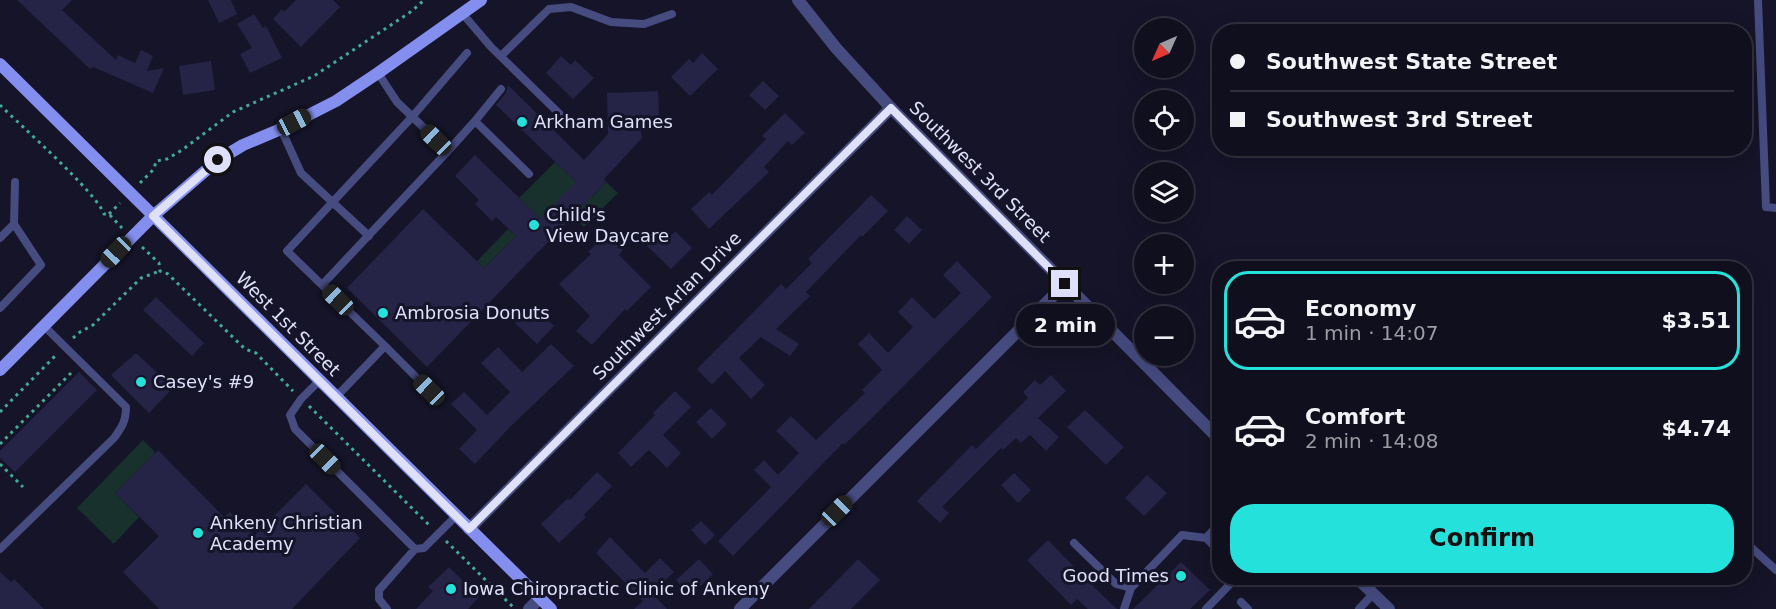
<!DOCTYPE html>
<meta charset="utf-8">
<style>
:root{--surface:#100f1e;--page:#1e1d2b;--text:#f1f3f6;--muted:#9c9ca4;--line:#302f3c;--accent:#25e1dc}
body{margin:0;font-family:"DejaVu Sans",sans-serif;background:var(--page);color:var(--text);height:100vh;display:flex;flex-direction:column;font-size:22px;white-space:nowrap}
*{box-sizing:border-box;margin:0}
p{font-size:20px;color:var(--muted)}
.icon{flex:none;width:33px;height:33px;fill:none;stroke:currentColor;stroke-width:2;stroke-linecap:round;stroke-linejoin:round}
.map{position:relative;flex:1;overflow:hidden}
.panel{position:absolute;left:1212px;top:261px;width:540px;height:324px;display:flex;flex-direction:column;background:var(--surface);border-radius:24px;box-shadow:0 6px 24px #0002,0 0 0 2px var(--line)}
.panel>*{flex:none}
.banner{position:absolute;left:1212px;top:24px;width:540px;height:132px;border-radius:24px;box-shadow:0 6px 24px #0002,0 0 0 2px var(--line);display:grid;align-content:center;height:132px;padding:0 18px;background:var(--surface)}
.needle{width:39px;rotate:225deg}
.fabs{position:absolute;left:1134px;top:18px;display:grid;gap:12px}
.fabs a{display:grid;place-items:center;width:60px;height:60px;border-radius:50%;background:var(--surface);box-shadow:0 6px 24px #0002,0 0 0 2px var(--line);font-size:30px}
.end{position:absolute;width:27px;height:27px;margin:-14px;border:8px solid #dfe0fb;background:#111;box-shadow:0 0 0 3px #111}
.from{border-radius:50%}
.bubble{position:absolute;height:42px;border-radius:21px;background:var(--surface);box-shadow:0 6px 24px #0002,0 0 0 2px var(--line);font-size:20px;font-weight:700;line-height:42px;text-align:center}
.car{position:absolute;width:18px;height:36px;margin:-18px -9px;border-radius:8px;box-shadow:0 0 4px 2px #0007;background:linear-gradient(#222 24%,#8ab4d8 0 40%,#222 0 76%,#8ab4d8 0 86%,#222 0)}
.banner b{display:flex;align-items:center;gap:21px;height:57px;font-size:22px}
.banner b+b{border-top:2px solid var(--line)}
.banner i{width:15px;height:15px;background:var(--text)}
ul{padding:10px 0 0;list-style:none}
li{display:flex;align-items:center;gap:18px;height:99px;margin:0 12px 9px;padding:0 6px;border:3px solid transparent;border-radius:24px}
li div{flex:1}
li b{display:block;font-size:22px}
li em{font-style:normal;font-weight:700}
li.current{border-color:var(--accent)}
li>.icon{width:54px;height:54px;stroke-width:1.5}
.action{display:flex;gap:12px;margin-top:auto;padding:12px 18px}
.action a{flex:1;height:69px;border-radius:24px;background:var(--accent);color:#111;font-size:24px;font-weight:700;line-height:69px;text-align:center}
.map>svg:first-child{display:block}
</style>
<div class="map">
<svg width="1776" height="609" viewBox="0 0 1776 609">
<rect width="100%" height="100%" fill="#151428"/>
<path fill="#18312d" d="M555 162 592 197 606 182 618 193 584 227 573 217 574 214 540 218 519 198Z
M508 229 516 236 484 268 477 261Z
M143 440 154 451V454L115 493 139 517 114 544 77 508Z"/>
<path fill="#252346" d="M17 0H72L62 10 116 60 118 55 135 63 141 50 153 56 147 71 164 68 153 93 93 67 90 69Z
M208 0H231L237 14 219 23Z
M296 0H333L340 7 301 47 273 19 282 9 284 12Z
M254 14 263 28 266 26 282 58 250 73 240 54 252 48 237 24Z
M702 53 718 69 690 96 671 77 689 59 693 63Z
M561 56 571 65 575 60 594 78 573 99 546 73Z
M211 61 215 90 183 95 179 66Z
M763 81 779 96 765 110 749 95Z
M508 85 584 160 608 134 607 93 658 91 659 116 638 117 642 138 604 179 606 182 427 367 347 288 423 209 484 268 516 236 496 217 492 221 475 204 479 200 455 176 475 155 540 218 576 182 496 105 506 93Z
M785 113 805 133 792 145 788 141 764 167 769 172 709 229 691 209 709 192 712 195 766 139 762 136Z
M871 195 888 211 862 237 861 235 806 292 810 296 776 329 799 344 790 356 761 337 739 358 765 385 751 399 725 371 712 385 697 369 781 284 786 289 812 263 808 259Z
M907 216 922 230 909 244 894 230Z
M675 231 692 248 671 269 647 246 661 232 668 239Z
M606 234 623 250 619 255 651 287 627 311 625 309 592 345 576 331 590 316 559 284 591 254 588 252Z
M957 261 992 297 867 423 844 445 843 443 733 556 718 541 771 487 754 470 764 460 778 475 799 453 776 431 791 416 816 440 865 393 862 390 882 370 858 344 869 333 888 353 913 327 898 312 912 297 934 319 961 293 943 275Z
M156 297 204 343 192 356 143 310Z
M532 305 554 326 537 344 515 323Z
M551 344 574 366 510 427 475 464 459 449 477 430 451 404 464 392 487 415 510 392 481 363 498 347 522 372Z
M136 353 166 381 163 384 170 391 149 413 111 375Z
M79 372 97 390 15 472 0 458V451Z
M1051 375 1066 391 1038 418 1059 437 1046 451 1030 435 1021 443 1016 438 1003 450 1001 448 942 507 949 513 940 523 917 501 972 445 976 449 1028 398 1023 392 1035 380 1040 385Z
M675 391 691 407 663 435 681 453 667 468 649 450 631 467 618 453 655 415 653 413Z
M711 408 727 424 712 439 696 422Z
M1085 410 1124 447 1106 465 1067 427Z
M158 450 224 517 230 512 255 535 306 484 360 538 292 609H159L123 572 159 536 115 493Z
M597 472 612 486 584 515 586 517 559 543 541 524 568 498 570 500Z
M1014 473 1031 490 1018 503 1001 485Z
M1147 475 1167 493 1144 516 1125 498Z
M701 521 715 535 705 545 691 530Z
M610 537 645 573 660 558 674 572 652 593 667 609H634L643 601 596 553Z
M1048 540 1092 585 1117 609H1088L1077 599 1071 605 1027 560Z
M699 559 713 574 690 596 676 580Z
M858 559 880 580 851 609H809Z
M1181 562 1210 590 1190 609H1133Z
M449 567 479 597 468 609H416L433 591 428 587Z
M0 572 11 582 14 579 44 609H0Z"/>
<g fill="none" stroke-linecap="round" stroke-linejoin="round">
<path stroke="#42ac98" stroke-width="3" stroke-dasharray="3 4.5" stroke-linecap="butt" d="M0 105C20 125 97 193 104 214H109L122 228
M140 183 154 169 156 161 167 159 182 150 233 112 314 76 412 11 424 0
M109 214 120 203
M142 247 159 263 160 271 168 274 245 349 256 353 293 391
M73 338 80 332 93 325 141 278 160 271
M309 406 430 526
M0 412 57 354
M0 444 73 371
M0 464 23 487
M446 541 515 609"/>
<path stroke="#464b80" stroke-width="8" d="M1758 0 1766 207 1776 208
M462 13 491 47 573 127
M501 56 549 9 571 7 611 22 644 24 672 14
M475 121 501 89
M281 129 301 173 369 236
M448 151 475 121 529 174
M14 224 15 182
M0 238 14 224 41 265 0 308
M322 285 287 251 412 117 467 53
M385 346 429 390
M319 381 301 399 290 415 295 429 415 549 424 548 456 516
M336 397 385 346 322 285 448 151 397 102 378 73
M1206 538 1220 552
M1744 541 1776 570
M1074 543 1116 584 1131 588 1182 535 1206 538 1220 523
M0 549 114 438C122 427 126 421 126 407L44 326
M1241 602 1248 609
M387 609 379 599V590L415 549
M1124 609 1131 588
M1206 609 1236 578
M1359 609 1373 594"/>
<path stroke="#464b80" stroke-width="12" d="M469 529 891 108
M529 609 540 598
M740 609 1065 284"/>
<path stroke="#464b80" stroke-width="12" d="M798 0 836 48 891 108 1220 440
M1357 578 1389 609"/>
<path stroke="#838eee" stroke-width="12" d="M0 64 551 609
M0 370 153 216 218 160 243 145 281 129 336 101 378 73 481 0"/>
</g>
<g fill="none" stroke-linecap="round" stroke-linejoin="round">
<path stroke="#dfe0fb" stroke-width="8" d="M218 160 153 216 469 529 891 108 1065 284"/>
</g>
<g fill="#25e1dc" stroke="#151428" stroke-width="2">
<circle cx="522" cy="122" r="6"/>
<circle cx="534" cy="225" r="6"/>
<circle cx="383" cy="313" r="6"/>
<circle cx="141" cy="382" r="6"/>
<circle cx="198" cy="533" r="6"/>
<circle cx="1181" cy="576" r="6"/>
<circle cx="451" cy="589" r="6"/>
</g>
<g text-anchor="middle" stroke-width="6" stroke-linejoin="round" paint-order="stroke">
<g font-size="18" fill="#dfe0fb" stroke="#151428" text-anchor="start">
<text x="534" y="128">Arkham Games</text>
<text x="546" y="221">Child's<tspan x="546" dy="21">View Daycare</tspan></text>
<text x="395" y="319">Ambrosia Donuts</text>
<text x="153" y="388">Casey's #9</text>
<text x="210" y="529">Ankeny Christian<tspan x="210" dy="21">Academy</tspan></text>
<text x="1169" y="582" text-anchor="end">Good Times</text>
<text x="463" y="595">Iowa Chiropractic Clinic of Ankeny</text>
</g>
<g font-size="18" fill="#dfe0fb" stroke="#151428">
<text transform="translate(980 172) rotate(45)" y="6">Southwest 3rd Street</text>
<text transform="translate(667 306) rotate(-45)" y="6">Southwest Arlan Drive</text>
<text transform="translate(288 324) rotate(45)" y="6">West 1st Street</text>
</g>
</g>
</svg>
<div class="fabs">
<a><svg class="needle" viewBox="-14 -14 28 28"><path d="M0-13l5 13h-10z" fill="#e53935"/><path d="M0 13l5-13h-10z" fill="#9c9ca4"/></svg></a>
<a><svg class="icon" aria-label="locate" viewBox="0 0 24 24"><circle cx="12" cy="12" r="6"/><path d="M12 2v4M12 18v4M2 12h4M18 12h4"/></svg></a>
<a><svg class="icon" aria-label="layers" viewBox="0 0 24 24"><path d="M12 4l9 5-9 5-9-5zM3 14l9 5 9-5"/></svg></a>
<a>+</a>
<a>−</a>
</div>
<i class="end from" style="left:218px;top:160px"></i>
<i class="end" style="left:1065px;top:284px"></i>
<div class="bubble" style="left:1016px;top:304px;width:99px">2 min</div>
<i class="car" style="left:294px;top:122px;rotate:62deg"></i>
<i class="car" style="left:436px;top:140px;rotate:314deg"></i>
<i class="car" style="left:116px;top:252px;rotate:224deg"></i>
<i class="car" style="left:338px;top:300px;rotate:314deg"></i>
<i class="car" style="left:429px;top:390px;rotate:314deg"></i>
<i class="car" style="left:325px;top:459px;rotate:135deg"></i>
<i class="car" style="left:837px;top:511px;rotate:45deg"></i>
<div class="banner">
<b><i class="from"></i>Southwest State Street</b>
<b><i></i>Southwest 3rd Street</b>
</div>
<section class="panel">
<ul>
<li class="current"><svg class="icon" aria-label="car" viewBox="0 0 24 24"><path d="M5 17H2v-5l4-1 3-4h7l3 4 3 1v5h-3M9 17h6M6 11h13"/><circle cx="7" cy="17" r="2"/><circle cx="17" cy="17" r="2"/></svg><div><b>Economy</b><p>1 min · 14:07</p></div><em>$3.51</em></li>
<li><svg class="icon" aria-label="car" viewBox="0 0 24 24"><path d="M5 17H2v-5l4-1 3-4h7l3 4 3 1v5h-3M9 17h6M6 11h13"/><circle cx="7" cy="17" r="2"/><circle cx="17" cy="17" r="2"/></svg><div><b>Comfort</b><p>2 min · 14:08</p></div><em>$4.74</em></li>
</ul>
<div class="action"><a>Confirm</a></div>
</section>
</div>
